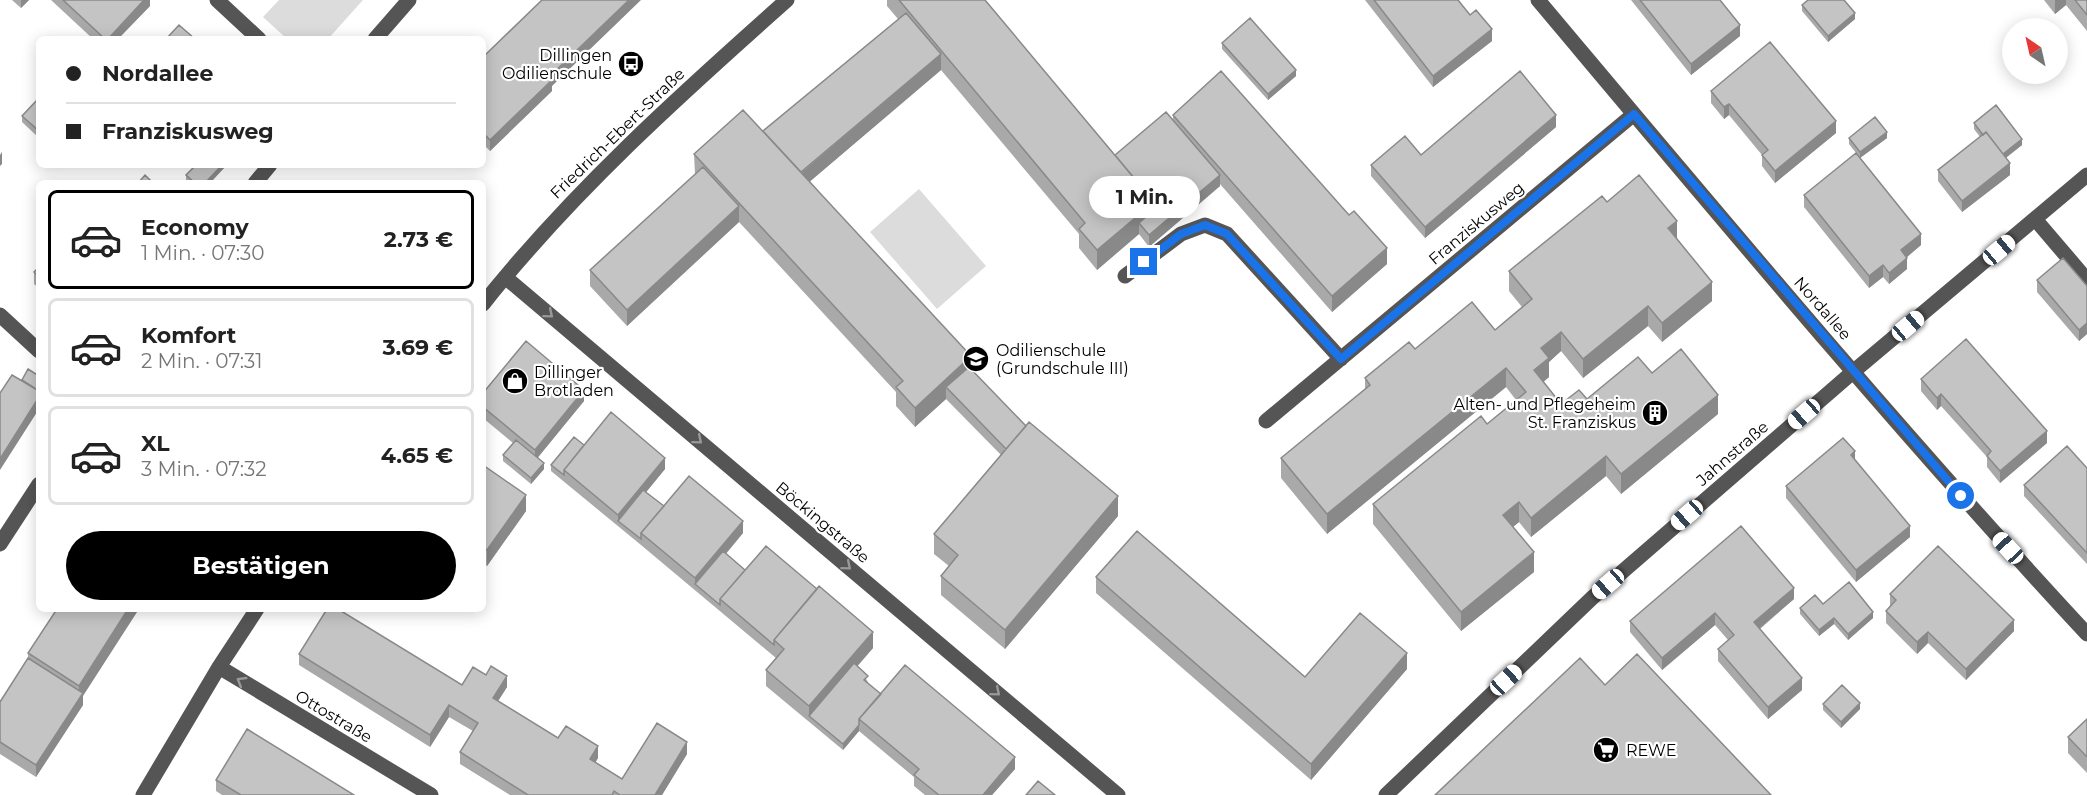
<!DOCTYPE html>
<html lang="de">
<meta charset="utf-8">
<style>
:root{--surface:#fff;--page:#f6f6f6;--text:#222;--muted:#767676;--line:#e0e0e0;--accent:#000}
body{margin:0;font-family:Montserrat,sans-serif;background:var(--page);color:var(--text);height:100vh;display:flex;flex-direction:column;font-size:22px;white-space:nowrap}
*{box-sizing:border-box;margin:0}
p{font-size:20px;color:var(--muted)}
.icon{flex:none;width:33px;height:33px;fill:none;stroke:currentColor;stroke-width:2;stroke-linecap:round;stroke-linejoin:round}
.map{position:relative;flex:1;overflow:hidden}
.details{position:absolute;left:36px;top:180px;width:450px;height:432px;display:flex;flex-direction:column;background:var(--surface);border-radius:9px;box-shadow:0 3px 15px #0003}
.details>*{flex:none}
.hud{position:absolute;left:36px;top:36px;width:450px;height:132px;border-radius:9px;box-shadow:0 3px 15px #0003;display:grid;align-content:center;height:132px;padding:0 30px;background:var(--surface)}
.needle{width:39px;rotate:326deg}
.controls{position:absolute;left:2002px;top:18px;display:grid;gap:12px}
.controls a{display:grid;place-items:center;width:66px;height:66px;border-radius:50%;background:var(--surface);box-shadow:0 3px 15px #0003;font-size:30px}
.end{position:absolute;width:27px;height:27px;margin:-14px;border:8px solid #1a73e8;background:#fff;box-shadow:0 0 0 3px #fff}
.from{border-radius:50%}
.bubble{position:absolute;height:42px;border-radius:21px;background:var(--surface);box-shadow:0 3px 15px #0003;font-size:20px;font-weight:700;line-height:42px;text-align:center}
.car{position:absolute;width:18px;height:36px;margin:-18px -9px;border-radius:8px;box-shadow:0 0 4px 2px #0007;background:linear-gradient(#fff 24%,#345 0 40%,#fff 0 76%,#345 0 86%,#fff 0)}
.hud b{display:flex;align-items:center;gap:21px;height:57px;font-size:22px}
.hud b+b{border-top:2px solid var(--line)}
.hud i{width:15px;height:15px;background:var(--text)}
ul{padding:10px 0 0;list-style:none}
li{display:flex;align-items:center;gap:18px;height:99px;margin:0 12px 9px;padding:0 18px;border:3px solid var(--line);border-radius:9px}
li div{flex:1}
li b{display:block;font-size:22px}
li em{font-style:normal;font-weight:700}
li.selected{border-color:var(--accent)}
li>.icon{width:54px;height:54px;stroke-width:1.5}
.primary-button{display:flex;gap:12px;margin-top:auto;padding:12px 30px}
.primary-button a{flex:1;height:69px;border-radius:36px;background:var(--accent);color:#fff;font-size:24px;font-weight:700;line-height:69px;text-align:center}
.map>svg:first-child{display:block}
</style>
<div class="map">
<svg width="2087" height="795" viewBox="0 0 2087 795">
<rect width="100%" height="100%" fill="#fff"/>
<path fill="#dcdcdc" d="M279 0H363L328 39H287L263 17Z
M919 189 986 266 937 309 870 232Z"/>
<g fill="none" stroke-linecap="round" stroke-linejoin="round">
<path stroke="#555" stroke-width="15" d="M217 0 259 39
M1538 0C1718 214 1897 429 2087 634
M375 39 409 0
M255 183 270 165
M2035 219 2087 280
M1125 276 1181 234 1205 225 1227 234 1341 359
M505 277 1118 795
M483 304C573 191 680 95 787 0
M0 315 39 351
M1266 421 1634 114
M0 544 39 484
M219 667 431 795
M143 795 219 667 257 609
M1386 795 1592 598 1854 371 2087 175"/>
</g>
<path fill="#a9a9a9" d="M12 0H29L21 8Z
M51 0H150V6L118 39H93Z
M887 0H985L1115 155 1173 119V115L1387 264 1332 312 1220 184V186L1149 247 1139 234 1097 270 1079 248V234L941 70 810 181 971 369 1026 426 1118 516 1005 649 941 595V576L949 566 934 554V534L1001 455 946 399 915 427 896 406V392L739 222 627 326 590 286V270L695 174 694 154 763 131 898 19 887 6Z
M1365 0H1458L1492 41 1433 87Z
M1631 0H1720L1740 36 1691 75Z
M2044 0H2087V31L2066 5 2055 14Z
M1802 5 1855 19 1828 42 1802 11Z
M1222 43 1296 76 1268 100 1222 49Z
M483 57 552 86V91L490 151 483 144Z
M1711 91 1836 133 1775 183 1762 166V155L1729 115 1724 119 1711 103Z
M39 98V138L22 122V116Z
M1974 123 2022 145 2006 158 2010 175 1962 212 1938 181V170L1980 137 1974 129Z
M1556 127 1425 238 1371 176V165L1421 155Z
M1849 138H1887L1860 158 1921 245 1907 257V269L1889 284 1883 277 1869 288 1804 207V195L1860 158 1849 144Z
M224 165V168L210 183H188L186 181V175Z
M1607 202 1677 238 1712 301 1662 342 1648 326 1583 378 1561 351 1549 362V377L1543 382 1561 404 1587 399 1652 373 1718 414 1621 494 1606 476 1531 537 1519 522 1513 527 1534 572 1461 631 1373 524V504L1487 424 1516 400 1506 387 1327 534 1281 478V458L1365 390V378L1415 349 1495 330 1522 307 1509 291V271Z
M39 267V288L34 284V272Z
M2037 280 2087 286V334L2079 341 2037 292Z
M1921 379 2047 443 2000 483 1987 467V457L1941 406 1937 410 1921 391Z
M483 393 584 401 538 457 544 469 531 484 503 461V455L513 443 483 418Z
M584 445 665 469 646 492 664 506 743 533 726 554 745 570 873 648 857 666 868 682V683L881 694 1015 769 992 795H925L914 786V777L859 731 843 750 766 686V670L776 658 641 545 551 471V465Z
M483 465 526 511 487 566 483 564Z
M2087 468V564L2024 496V485Z
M1786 486 1910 537 1856 582 1786 498Z
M1096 577 1305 677 1407 669 1311 780 1096 593Z
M1890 594 2014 631 1966 680 1928 643 1917 654 1886 623V611L1890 606Z
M1794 599 1760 629 1802 690 1768 719 1718 661V649L1728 640 1715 625 1662 670 1630 632V621Z
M1823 604 1873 618 1848 640 1834 624 1819 636 1800 614V608Z
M57 609 83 696V705L36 777 0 754V702L28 658V653Z
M299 654 462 685 486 675 507 687 498 701 558 738 598 758 595 763 622 779 687 754 662 795H510L460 764V752L473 731 449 717 430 747 299 665Z
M1823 704 1860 709 1841 728 1823 710Z
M2087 719V773L2068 753V737Z
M216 780 354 795H222L216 791Z"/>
<path fill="#898989" d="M21 0H29L21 8Z
M144 0H150V6L118 39H108Z
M629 0H641L552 86V91L490 151V140L549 77Z
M2055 0H2066V5L2055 14Z
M1855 13V19L1828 42V36Z
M1740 25V36L1691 75V64Z
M1492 29V41L1433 87V76Z
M941 54V70L800 190V174Z
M1296 70V76L1268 100V94Z
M1729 104V115L1724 119V107Z
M1556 115V127L1425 238V227Z
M1836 121V133L1775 183V171Z
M1887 132V138L1860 158V152Z
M2022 139V145L2000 162V156Z
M2 152V164L0 166V155Z
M2010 163V175L1962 212V201Z
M222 165H224V168L210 183H205Z
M1220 175V186L1149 247V235Z
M1154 202V221L1139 223V234L1097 270V250Z
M739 206V222L627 326V310Z
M1677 221V241L1668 228Z
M1921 234V245L1901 262V250Z
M1387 248V264L1332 312V296Z
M1907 258V269L1889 284V273Z
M1883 265V277L1869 288V276Z
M1712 282V301L1662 342V323Z
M1648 306V326L1583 378V359Z
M2087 323V334L2079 341V330Z
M1561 332V351L1549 362V377L1534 390V370L1541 348Z
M971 356V376L946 387V399L915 427V408Z
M1506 368V387L1327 534V514Z
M584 390V401L535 461V450Z
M1941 394V406L1937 410V398Z
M1718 395V414L1621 494V474Z
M39 397V409L0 470V459Z
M2047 431V443L2000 483V471Z
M1855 451V463L1851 455Z
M1606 456V476L1531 537V518Z
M665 458V469L621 523 618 521V527V515Z
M544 463V469L531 484V478Z
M526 495V511L487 566V550Z
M1118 496V516L1005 649V630Z
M1519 502V522L1503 535V515Z
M743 521V533L698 586 695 584V578Z
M1910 526V537L1856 582V570Z
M1534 552V572L1461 631V612Z
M1794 588V599L1754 633V622Z
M128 609H139L83 696V705L36 777V765L79 699V686Z
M1873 612V618L1848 640V634Z
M1715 613V625L1662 670V658Z
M1834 618V624L1819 636V630Z
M2014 620V631L1966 680V669Z
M873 632V648L812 719 809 716V706Z
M1928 632V643L1917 654V642Z
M1407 653V669L1311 780V764Z
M507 676V687L493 709V698Z
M1802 678V690L1768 719V707Z
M1860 703V709L1841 728V722Z
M449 705V717L430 747V735Z
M859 725V731L843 750V744Z
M687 742V754L662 795H655Z
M598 746V758L590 771V759Z
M1015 757V769L992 795H983Z"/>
<path fill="#c4c4c4" stroke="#898989" stroke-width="1.5" d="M63 0H144L108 39H105Z
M542 0H629L549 77 552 80 490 140 483 133V57Z
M899 0H985L1154 202 1097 250 1079 229 1085 223Z
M1374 0H1458L1470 15 1476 10 1492 29 1433 76Z
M1640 0H1720L1740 25 1691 64Z
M1808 0H1844L1855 13 1828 36 1802 5Z
M2075 0H2087V15Z
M906 13 941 54 801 172 763 131Z
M1250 18 1296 70 1268 94 1222 43Z
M179 25 195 39H166Z
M1770 42 1836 121 1775 171 1762 155 1768 150 1729 104 1724 107 1711 91Z
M1221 71 1349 215 1354 211 1387 248 1332 296 1173 115Z
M1520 71 1556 115 1425 227 1371 165 1405 136 1421 155Z
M39 98V131L22 116Z
M1996 105 2022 139 2003 154 1986 132 1983 135 1974 123Z
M743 110 971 356 915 408 896 387 903 381 694 154Z
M1166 112 1220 175 1149 235 1139 223 1154 210V202L1115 155Z
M1875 117 1887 132 1860 152 1849 138Z
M1986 132 2010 163 1962 201 1938 170Z
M1856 153 1921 234 1901 250 1907 258 1889 273 1883 265 1869 276 1804 195Z
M196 165H222L205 183H195L186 175Z
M703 167 739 206 627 310 590 270Z
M145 175 153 183H138Z
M1639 175 1677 221 1668 228 1712 282 1662 323 1648 306 1583 359 1561 332 1541 348 1549 358 1534 370 1561 404 1579 390 1587 399 1638 357 1652 373 1681 349 1718 395 1621 474 1606 456 1531 518 1519 502 1503 515 1534 552 1461 612 1373 504 1481 416 1487 424 1526 392 1506 368 1327 514 1281 458 1370 385 1365 378 1409 342 1415 349 1472 302 1495 330 1532 299 1509 271 1602 196 1607 202Z
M2063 258 2087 286V323L2079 330 2037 280Z
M39 267V277L34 272Z
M1966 339 2047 431 2000 471 1987 456 1991 451 1941 394 1937 398 1921 379Z
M526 341 584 390 535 450 483 407V393Z
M969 367 1026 426 1006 449 946 387Z
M28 369 39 376V391L22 380Z
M12 375 39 391V397L0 459V393Z
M611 412 665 458 618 515 564 470Z
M1029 422 1118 496 1005 630 941 576 958 555 934 534Z
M574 437 584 445 564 470V475L551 465Z
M1843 438 1855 451 1851 455 1910 526 1856 570 1786 486Z
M516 440 544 463 531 478 503 455Z
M2067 446 2087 468V553L2024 485Z
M483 465 526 495 487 550 483 548Z
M689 476 743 521 695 578 641 533Z
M643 490 664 506 641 533V539L618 521Z
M1741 526 1794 588 1754 622 1802 678 1768 707 1718 649 1734 635 1715 613 1662 658 1630 621Z
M1137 531 1305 677 1360 613 1407 653 1311 764 1096 577Z
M766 546 817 589 774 640V645L720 599Z
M1938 546 2014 620 1966 669 1928 632 1917 642 1886 611 1896 600 1890 594Z
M723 551 745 570 720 599V605L695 584Z
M1849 582 1873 612 1848 634 1834 618 1819 630 1800 608 1815 595 1823 604Z
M819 586 873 632 809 706 766 670 784 649 774 640Z
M57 609H128L79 686 28 653Z
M327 609H338L462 685 473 667 486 675 491 666 507 676 493 698 558 738 566 726 598 746 590 759 622 779 657 723 687 742 655 795H620L614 791 612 795H528L460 752 478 723 449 705 430 735 299 654Z
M1637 654 1771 795H1435L1580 658 1605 685Z
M28 658 83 693 36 765 0 742V702Z
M854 663 868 676 864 680 881 694 859 719V725L843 744 809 716Z
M905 665 1015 757 983 795H939L914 775 919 769 859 719Z
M1842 685 1860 703 1841 722 1823 704Z
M2087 719V757L2068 737Z
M247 729 354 795H241L216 780Z
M1038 781 1055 795H1026Z"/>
<defs><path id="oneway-chevron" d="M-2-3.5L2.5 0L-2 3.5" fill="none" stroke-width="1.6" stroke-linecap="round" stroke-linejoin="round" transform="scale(1.5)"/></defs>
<g stroke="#999">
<use href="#oneway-chevron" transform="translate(549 314) rotate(40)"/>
<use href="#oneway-chevron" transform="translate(698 440) rotate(40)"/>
<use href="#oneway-chevron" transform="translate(847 566) rotate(40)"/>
<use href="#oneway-chevron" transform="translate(241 681) rotate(-149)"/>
<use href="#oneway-chevron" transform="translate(996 692) rotate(40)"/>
</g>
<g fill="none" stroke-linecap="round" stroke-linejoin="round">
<path stroke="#1a73e8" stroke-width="8" d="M1144 262 1181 234 1205 225 1227 234 1341 359 1634 114 1961 496"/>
</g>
<defs>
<g id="bus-disc" transform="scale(1.35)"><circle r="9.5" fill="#000" stroke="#fff"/><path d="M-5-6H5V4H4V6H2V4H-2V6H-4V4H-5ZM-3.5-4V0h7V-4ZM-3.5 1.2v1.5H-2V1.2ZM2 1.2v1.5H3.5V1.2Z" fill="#fff"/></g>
<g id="school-disc" transform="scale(1.35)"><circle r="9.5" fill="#000" stroke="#fff"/><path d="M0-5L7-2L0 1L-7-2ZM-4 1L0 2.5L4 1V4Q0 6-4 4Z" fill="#fff"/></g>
<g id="shop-disc" transform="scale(1.35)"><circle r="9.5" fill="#000" stroke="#fff"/><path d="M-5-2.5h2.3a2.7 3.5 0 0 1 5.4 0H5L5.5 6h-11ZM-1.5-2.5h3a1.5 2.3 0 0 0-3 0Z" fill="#fff"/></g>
<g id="building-disc" transform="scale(1.35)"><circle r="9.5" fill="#000" stroke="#fff"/><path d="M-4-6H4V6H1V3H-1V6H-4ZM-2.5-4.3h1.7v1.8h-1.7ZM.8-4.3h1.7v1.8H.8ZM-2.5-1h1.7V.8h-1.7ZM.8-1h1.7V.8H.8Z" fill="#fff"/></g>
<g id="supermarket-disc" transform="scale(1.35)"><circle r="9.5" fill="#000" stroke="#fff"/><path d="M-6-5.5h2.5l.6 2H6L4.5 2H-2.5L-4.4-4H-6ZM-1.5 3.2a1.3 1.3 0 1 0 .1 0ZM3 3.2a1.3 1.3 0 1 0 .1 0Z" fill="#fff"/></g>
</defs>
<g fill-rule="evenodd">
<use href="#bus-disc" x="631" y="64"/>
<use href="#school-disc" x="976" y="359"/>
<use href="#shop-disc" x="515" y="381"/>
<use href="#building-disc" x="1655" y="413"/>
<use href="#supermarket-disc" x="1606" y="750"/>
</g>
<g text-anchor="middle" stroke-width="4.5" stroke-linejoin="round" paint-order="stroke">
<g font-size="16" fill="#000" stroke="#fff" text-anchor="start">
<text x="612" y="61" text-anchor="end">Dillingen<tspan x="612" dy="18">Odilienschule</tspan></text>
<text x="996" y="356">Odilienschule<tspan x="996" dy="18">(Grundschule III)</tspan></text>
<text x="534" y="378">Dillinger<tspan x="534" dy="18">Brotladen</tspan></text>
<text x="1636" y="410" text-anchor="end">Alten- und Pflegeheim<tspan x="1636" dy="18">St. Franziskus</tspan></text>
<text x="1626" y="756">REWE</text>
</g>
<g font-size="16" fill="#000" stroke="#fff">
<text transform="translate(617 133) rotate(-44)" y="6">Friedrich-Ebert-Straße</text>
<text transform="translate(1476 223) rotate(-40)" y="6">Franziskusweg</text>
<text transform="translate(1823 308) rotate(49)" y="6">Nordallee</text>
<text transform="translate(1732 453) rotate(-41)" y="6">Jahnstraße</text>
<text transform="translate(823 522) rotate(40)" y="6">Böckingstraße</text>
<text transform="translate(334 716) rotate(31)" y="6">Ottostraße</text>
</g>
</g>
</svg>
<div class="controls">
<a><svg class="needle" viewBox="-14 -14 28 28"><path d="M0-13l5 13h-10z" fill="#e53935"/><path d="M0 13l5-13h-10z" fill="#767676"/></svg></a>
</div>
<i class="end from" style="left:1961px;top:496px"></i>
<i class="end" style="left:1144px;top:262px"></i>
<div class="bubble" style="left:1089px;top:176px;width:111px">1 Min.</div>
<i class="car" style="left:1999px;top:250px;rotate:50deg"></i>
<i class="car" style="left:1908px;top:326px;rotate:50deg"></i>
<i class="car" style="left:1804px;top:414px;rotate:229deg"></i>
<i class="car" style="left:1687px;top:515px;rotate:229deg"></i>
<i class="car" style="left:2008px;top:548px;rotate:317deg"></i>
<i class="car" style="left:1608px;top:584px;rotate:229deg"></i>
<i class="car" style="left:1506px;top:680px;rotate:47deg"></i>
<div class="hud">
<b><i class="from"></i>Nordallee</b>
<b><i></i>Franziskusweg</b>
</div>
<section class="details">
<ul>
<li class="selected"><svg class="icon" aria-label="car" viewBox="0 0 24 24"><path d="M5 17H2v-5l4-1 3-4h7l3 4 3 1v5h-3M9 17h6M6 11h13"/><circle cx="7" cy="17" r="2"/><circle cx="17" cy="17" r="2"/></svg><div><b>Economy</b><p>1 Min. · 07:30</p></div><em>2.73 €</em></li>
<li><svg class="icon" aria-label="car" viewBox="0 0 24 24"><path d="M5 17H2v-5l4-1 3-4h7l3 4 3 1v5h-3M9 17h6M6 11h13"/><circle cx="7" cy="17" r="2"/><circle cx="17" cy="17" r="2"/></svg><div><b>Komfort</b><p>2 Min. · 07:31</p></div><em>3.69 €</em></li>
<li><svg class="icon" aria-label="car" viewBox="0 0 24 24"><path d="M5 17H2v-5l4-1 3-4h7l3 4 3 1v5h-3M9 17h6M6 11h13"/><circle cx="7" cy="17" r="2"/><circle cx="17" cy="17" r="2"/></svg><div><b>XL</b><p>3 Min. · 07:32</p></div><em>4.65 €</em></li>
</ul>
<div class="primary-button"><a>Bestätigen</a></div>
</section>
</div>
